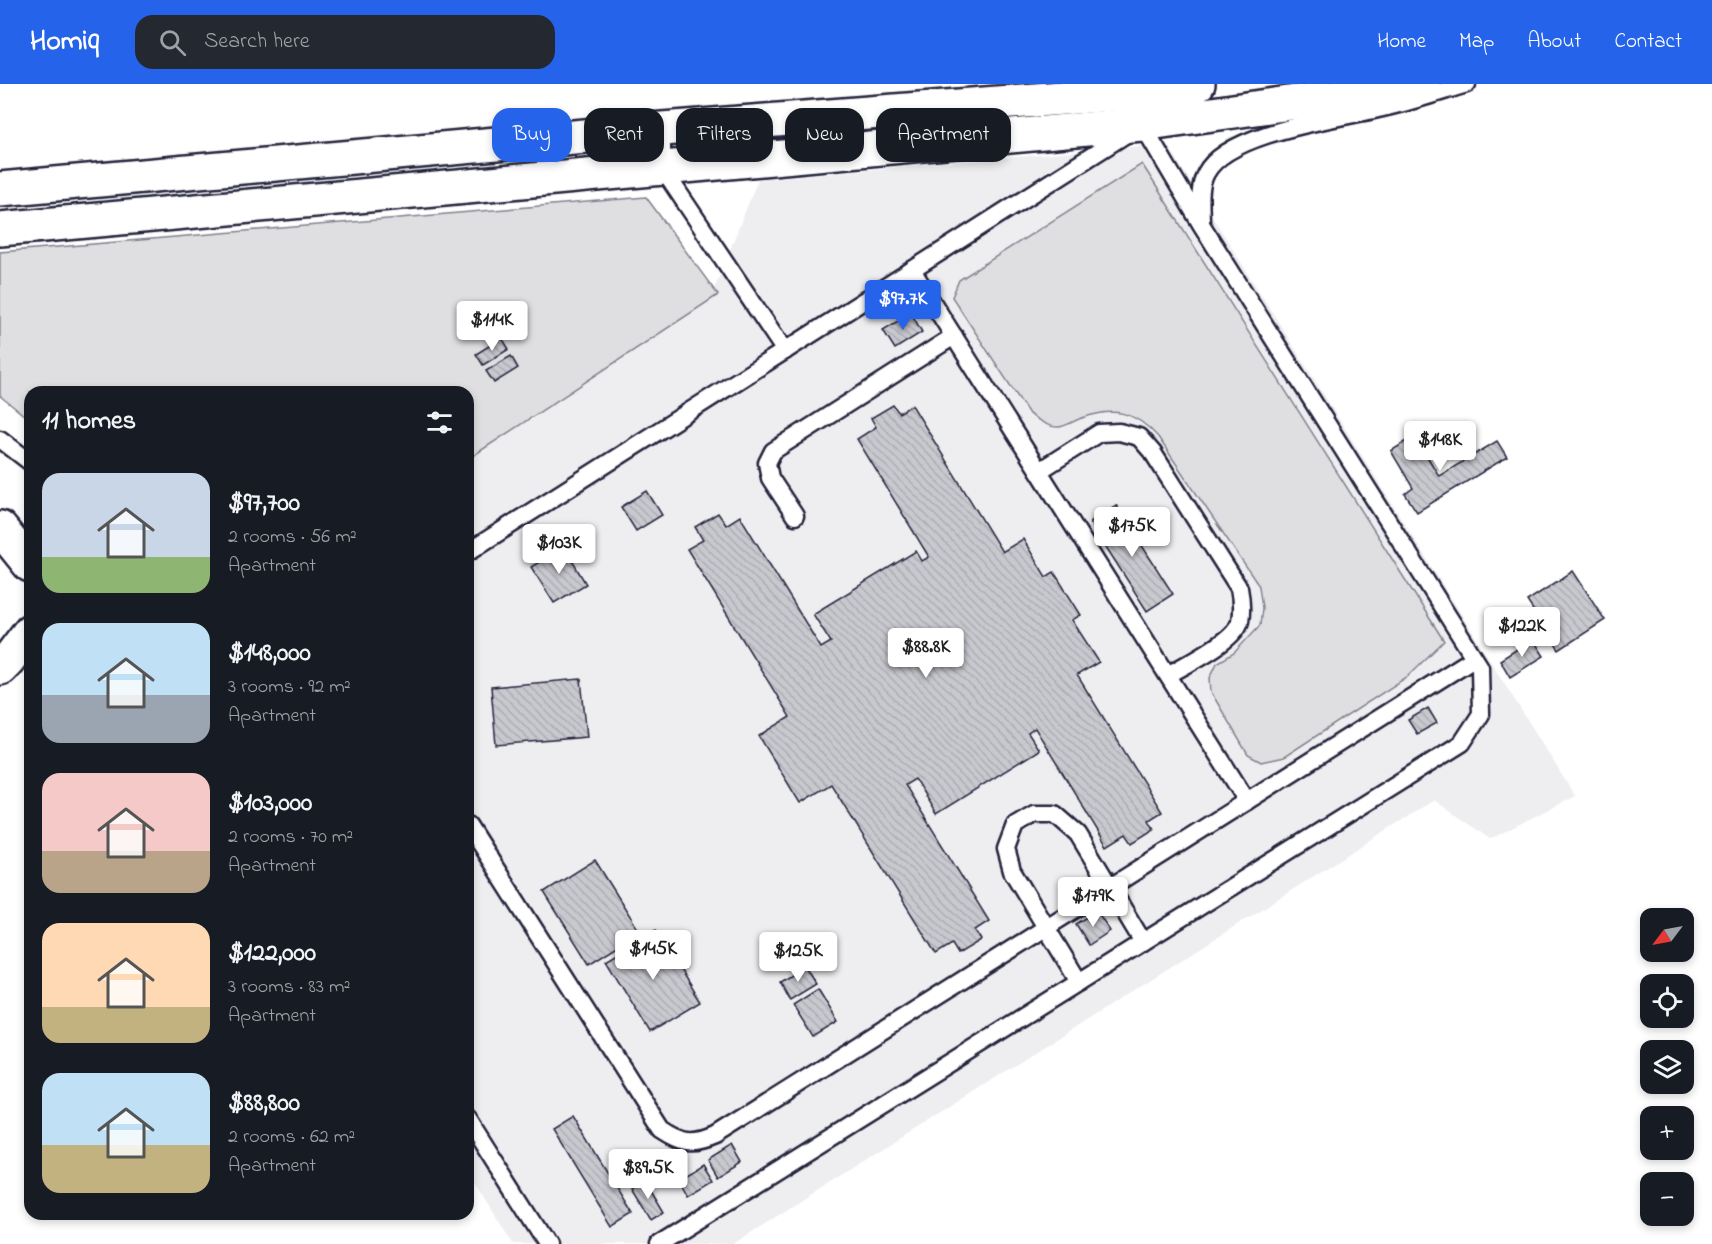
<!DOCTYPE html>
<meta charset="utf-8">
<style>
body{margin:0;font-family:"Indie Flower",sans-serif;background:#242831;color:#f1f3f6;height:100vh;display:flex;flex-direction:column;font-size:22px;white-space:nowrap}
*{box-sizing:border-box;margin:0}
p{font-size:20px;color:#9ea1a6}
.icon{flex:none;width:33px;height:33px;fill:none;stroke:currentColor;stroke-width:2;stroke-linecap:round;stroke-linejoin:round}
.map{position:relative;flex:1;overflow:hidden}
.drawer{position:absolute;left:24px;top:302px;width:450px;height:834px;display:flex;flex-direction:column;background:#171b24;border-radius:18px;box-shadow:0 3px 9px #0003}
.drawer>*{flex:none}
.top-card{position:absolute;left:492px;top:24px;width:570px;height:54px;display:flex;gap:12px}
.needle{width:39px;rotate:238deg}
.buttons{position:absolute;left:1640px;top:824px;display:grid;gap:12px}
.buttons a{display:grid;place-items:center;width:54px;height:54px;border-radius:12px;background:#171b24;box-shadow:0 3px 9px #0003;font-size:30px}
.price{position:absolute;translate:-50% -51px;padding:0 14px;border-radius:6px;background:#fff;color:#222;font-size:20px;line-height:39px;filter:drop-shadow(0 2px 3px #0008)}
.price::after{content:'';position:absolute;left:50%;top:36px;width:18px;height:14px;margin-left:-9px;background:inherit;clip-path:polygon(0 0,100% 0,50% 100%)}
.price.active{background:#2563eb;color:#fff}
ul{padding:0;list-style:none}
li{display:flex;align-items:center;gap:18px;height:150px;padding:0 18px}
li span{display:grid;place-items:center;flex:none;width:168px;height:120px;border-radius:18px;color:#555}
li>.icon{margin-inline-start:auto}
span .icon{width:72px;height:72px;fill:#fffc;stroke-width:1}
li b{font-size:26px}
h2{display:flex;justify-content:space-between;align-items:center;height:72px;padding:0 18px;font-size:26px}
.tag{padding:0 21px;border-radius:18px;background:#171b24;box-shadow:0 3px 9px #0003;font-size:21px;line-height:54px}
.tag.active{background:#2563eb;color:#fff}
header{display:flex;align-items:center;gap:36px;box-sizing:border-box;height:84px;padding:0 30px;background:#2563eb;color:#fff}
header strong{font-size:28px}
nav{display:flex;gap:33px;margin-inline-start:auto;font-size:21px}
.search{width:420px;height:54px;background:#242831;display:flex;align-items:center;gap:15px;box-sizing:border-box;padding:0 21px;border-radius:18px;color:#9ea1a6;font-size:22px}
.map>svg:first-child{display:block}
.built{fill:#eeeef1}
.green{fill:#dfdfe2;stroke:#80808e;stroke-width:1.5}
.building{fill:url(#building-back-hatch);stroke:#22223b;stroke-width:1.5}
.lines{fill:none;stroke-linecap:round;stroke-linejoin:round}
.service-casing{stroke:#22223b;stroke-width:21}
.minor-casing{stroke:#22223b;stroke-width:38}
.secondary-casing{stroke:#22223b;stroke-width:38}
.service{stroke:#fff;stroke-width:16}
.minor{stroke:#fff;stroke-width:33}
.secondary{stroke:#fff;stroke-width:33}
</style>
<header>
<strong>Homiq</strong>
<div class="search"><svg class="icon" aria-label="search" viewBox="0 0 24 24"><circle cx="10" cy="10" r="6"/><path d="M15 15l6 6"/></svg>Search here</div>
<nav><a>Home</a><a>Map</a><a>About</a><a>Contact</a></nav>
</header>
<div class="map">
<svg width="1712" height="1160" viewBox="0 0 1712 1160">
<defs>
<pattern id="building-back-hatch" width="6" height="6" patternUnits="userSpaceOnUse" patternTransform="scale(1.5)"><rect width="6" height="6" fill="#c8c8cf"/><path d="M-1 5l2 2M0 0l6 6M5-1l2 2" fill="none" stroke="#acacb3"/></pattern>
</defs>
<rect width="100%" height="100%" fill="#fff"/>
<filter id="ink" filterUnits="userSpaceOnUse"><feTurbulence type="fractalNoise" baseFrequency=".0167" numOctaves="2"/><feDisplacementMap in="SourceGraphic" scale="12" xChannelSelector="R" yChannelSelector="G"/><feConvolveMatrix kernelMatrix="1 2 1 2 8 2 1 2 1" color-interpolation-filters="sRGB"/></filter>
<g filter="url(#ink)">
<!-- built -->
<path class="built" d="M1167,60l408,652 -85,43 -56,-39 -701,444h-220l-45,-73v-712l241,-157 49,-123z"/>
<!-- green -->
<g class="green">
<path d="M1142,80l302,477 -37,36 -123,80 -23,5 -13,-7 -37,-63 -1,-14 7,-15 17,-10 26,-28 2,-17 -3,-22 -101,-149c-23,-26 -44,-30 -76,-19 -7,2 -15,8 -23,9 -10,1 -22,-8 -30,-13l-77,-117 7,-17z"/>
<path d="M646,113l72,98 -250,164v-67h-438v28l-30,-24v-144z"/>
</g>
<!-- building -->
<g class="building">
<path d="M911,229l11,19 -27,17 -12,-19z"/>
<path d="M502,254l7,11 -26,16 -7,-11z"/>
<path d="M511,272l7,12 -24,15 -8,-12z"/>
<path d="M893,321l6,8 13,-8 90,147 21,-13 23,38 8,-5 27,43 -9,5 27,42 -22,13 85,137 -13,8 5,9 -22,14 -6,-9 -19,12 -72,-118 -7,5 11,17 -103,64 -21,-35 -10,6 84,136 -14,9 6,10 -23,14 -6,-10 -16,10 -105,-170 -31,19 -41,-67 31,-19 -103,-168 16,-9 -8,-13 23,-14 8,12 14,-9 81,132 10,-6 -18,-28 103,-63 6,10 7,-4 -72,-118 19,-12 -5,-9z"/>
<path d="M1415,352l24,40 58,-35 10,16 -90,55 -12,-18 8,-6 -22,-37z"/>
<path d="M647,407l15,24 -26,16 -15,-24z"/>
<path d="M1116,421l57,89 -26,17 -57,-89z"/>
<path d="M564,463l22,37 -32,19 -23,-36z"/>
<path d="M1573,487l32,49 -46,30 -32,-49z"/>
<path d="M1533,555l11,17 -34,21 -10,-17z"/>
<path d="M581,595l6,58 -91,8 -5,-58z"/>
<path d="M1428,624l9,15 -20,11 -9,-14z"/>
<path d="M595,776l45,72 -51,32 -45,-72z"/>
<path d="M1097,827l13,20 -21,14 -13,-21z"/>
<path d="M656,846l44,72 -50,30 -44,-72z"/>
<path d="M805,882l11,18 -26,16 -10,-18z"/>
<path d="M818,905l20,33 -25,15 -20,-32z"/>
<path d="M573,1032l60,98 -21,13 -60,-98z"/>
<path d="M732,1061l10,17 -24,15 -10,-17z"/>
<path d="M703,1080l10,16 -25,15 -9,-16z"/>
<path d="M645,1096l19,32 -13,8 -19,-31z"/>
</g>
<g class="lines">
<defs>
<g id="service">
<path d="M662,45v39l123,183"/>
<path d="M1201,139c0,-15 -3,-36 5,-50 22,-42 137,-55 181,-66 27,-6 53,-15 80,-23"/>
<path d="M912,186l335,531"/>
<path d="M0,355l30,23"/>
<path d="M1039,387l60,-38 20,-1 20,5 14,16 86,135c2,10 3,22 1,33 -5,20 -54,43 -72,54"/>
<path d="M795,432l-25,-38 -3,-15 6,-12 181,-115"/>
<path d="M468,468l663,-421"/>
<path d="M468,741l194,305c21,14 30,16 53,6l759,-478"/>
<path d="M1079,898l-67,-111 -6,-22 9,-24 19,-11h21l23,20 65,108"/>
<path d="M468,1035l79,125"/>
<path d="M659,1160l803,-501 19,-29 -1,-47 -279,-443 -59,-100v-4"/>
</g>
<g id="minor">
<path d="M0,444l30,37"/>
<path d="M0,584l8,-8 22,-29"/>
</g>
<g id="secondary">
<path d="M0,105l662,-60 477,-37 59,-8"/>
<path d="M0,145l1142,-105 281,-40"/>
</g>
</defs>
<!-- service casing -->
<use href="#service" class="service-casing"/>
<!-- minor casing -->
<use href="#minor" class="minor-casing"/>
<!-- secondary casing -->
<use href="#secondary" class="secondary-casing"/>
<!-- service -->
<use href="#service" class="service"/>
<!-- minor -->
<use href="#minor" class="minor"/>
<!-- secondary -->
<use href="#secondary" class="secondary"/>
</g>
</g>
</svg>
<div class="buttons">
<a><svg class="needle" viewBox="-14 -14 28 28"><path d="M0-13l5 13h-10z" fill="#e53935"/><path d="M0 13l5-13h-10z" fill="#9ea1a6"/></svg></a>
<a><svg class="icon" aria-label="locate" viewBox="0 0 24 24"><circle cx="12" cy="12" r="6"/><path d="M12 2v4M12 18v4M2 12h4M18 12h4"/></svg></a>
<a><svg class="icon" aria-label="layers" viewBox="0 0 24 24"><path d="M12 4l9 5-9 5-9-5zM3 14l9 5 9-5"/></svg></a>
<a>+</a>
<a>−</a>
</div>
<b class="price active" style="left:903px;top:247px">$97.7K</b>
<b class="price" style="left:492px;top:268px">$114K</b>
<b class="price" style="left:1440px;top:388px">$148K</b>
<b class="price" style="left:1132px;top:474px">$175K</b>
<b class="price" style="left:559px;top:491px">$103K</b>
<b class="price" style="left:1522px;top:574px">$122K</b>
<b class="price" style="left:926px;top:595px">$88.8K</b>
<b class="price" style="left:1093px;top:844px">$179K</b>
<b class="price" style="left:653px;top:897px">$145K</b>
<b class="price" style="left:798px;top:899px">$125K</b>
<b class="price" style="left:648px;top:1116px">$89.5K</b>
<div class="top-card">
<a class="tag active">Buy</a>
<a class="tag">Rent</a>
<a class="tag">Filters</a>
<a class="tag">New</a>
<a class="tag">Apartment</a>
</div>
<section class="drawer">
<h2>11 homes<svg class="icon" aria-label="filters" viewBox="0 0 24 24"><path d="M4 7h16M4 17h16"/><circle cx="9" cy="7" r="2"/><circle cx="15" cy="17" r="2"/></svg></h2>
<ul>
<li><span style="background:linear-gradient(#c9d6e8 70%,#8fb573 0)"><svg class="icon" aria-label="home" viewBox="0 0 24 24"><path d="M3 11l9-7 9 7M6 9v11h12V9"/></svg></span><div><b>$97,700</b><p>2 rooms · 56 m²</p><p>Apartment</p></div></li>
<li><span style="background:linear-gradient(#bfe0f5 60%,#9aa5b1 0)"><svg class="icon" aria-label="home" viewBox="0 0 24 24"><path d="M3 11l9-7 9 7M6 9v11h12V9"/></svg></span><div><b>$148,000</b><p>3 rooms · 92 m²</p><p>Apartment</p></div></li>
<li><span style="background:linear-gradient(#f6c9c9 65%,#b9a48a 0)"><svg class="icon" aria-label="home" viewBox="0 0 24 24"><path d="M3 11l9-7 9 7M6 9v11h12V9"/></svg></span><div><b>$103,000</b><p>2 rooms · 70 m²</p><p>Apartment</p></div></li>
<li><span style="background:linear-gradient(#ffd9b3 70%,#c2b280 0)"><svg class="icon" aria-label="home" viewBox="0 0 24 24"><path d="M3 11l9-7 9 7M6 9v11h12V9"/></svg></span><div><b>$122,000</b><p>3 rooms · 83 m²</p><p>Apartment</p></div></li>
<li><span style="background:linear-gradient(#bfe0f5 60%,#c2b280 0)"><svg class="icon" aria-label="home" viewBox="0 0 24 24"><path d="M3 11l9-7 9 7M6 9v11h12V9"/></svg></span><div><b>$88,800</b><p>2 rooms · 62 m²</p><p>Apartment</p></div></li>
</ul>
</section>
</div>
